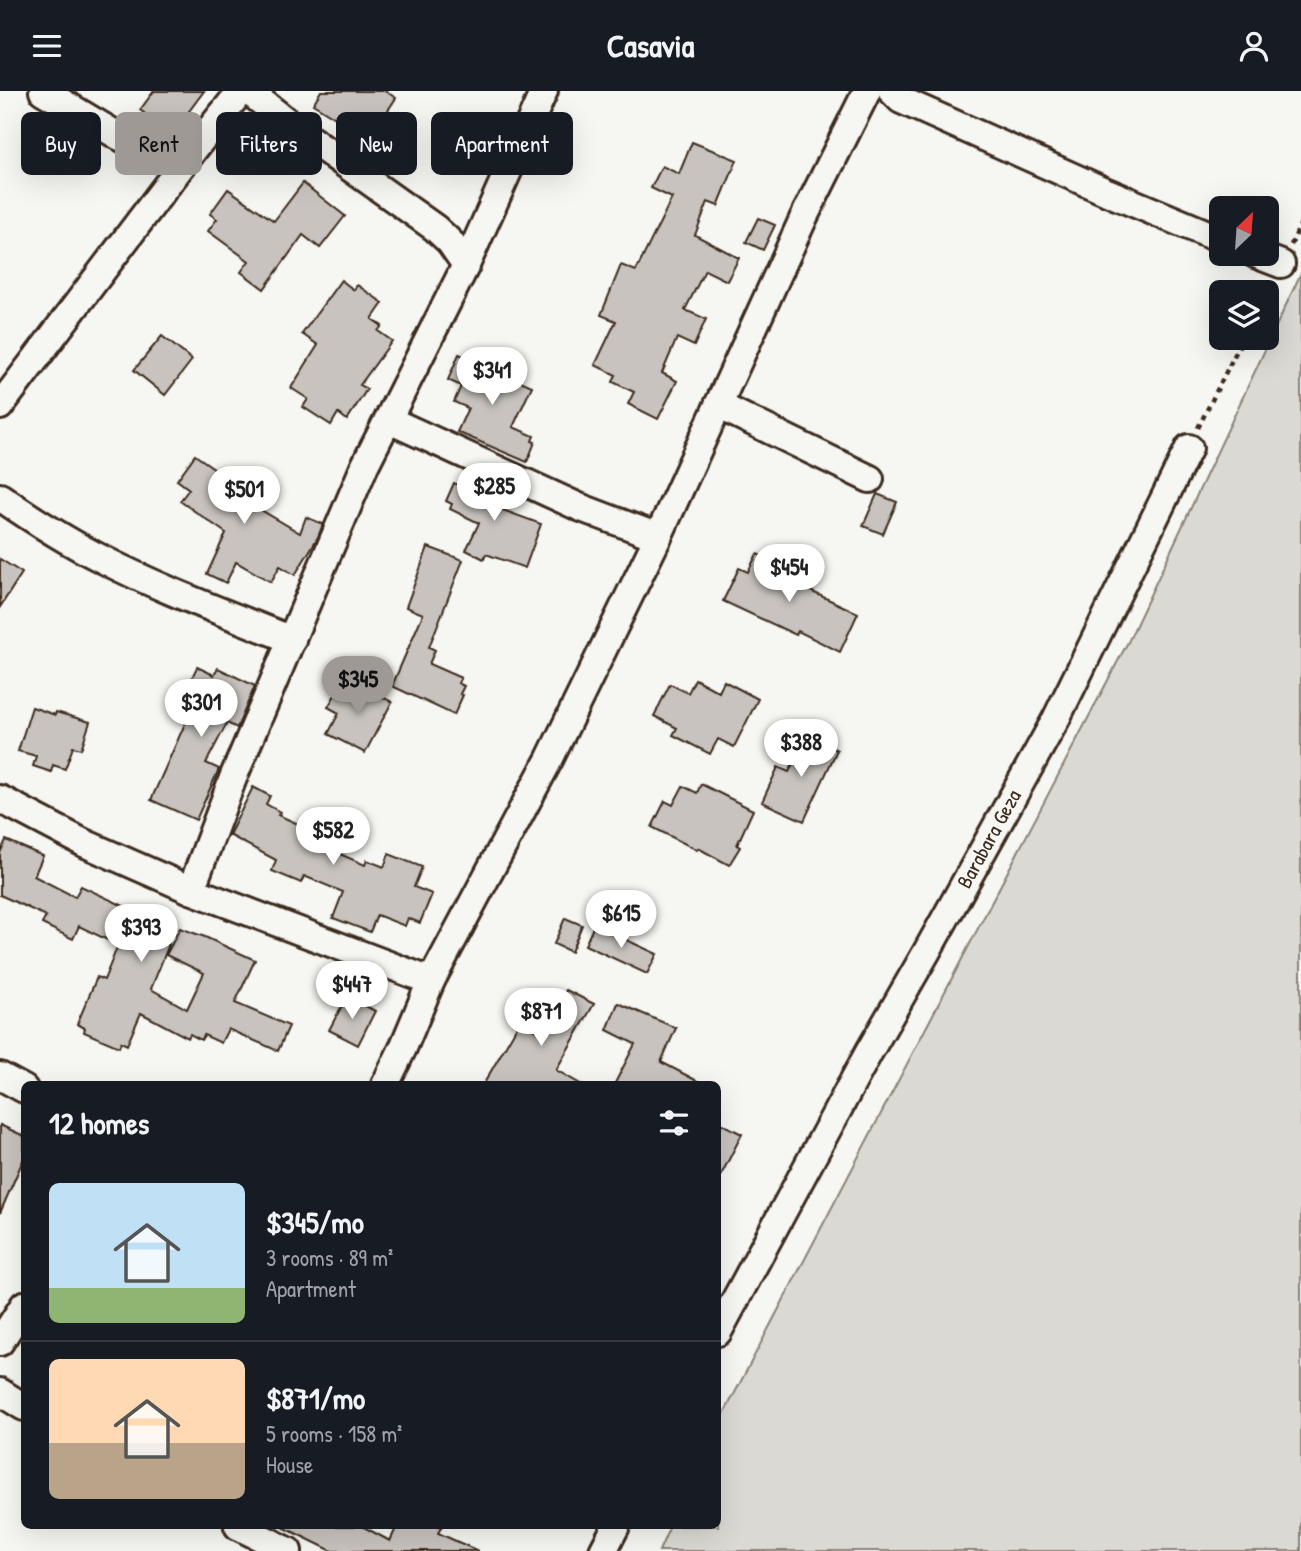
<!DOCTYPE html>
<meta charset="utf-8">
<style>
body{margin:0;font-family:"Patrick Hand",sans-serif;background:#242831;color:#f1f3f6;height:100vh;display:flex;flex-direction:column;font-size:26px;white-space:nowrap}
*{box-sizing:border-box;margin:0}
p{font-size:23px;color:#9ea1a6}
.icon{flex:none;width:38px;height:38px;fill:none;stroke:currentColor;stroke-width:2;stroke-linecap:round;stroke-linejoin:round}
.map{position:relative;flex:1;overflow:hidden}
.drawer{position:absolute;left:21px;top:990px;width:700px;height:448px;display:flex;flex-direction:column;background:#171b24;border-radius:10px;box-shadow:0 7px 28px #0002}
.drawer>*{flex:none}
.guide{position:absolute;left:21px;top:21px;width:700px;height:63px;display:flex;gap:14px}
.needle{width:46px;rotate:25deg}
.tools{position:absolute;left:1209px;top:105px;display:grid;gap:14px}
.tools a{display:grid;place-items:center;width:70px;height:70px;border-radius:10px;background:#171b24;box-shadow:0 7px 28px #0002;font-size:35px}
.price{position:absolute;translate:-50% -60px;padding:0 16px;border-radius:24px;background:#fff;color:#222;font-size:23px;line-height:46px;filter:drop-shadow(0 2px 4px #0008)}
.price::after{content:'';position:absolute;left:50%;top:42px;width:21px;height:16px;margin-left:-10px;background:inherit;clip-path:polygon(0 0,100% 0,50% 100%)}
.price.current{background:#9f9995;color:#111}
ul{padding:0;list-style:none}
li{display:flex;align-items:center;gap:21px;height:175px;padding:0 28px}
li+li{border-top:2px solid #363941}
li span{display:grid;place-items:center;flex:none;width:196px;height:140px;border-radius:10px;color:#555}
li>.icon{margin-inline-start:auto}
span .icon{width:84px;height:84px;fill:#fffc;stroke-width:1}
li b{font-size:30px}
h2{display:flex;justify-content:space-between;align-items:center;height:84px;padding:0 28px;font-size:30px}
.pill{padding:0 24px;border-radius:10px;background:#171b24;box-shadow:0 7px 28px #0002;font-size:24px;line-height:63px}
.pill.current{background:#9f9995;color:#111}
header{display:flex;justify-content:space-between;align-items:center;height:91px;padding:0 28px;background:#171b24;font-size:32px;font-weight:800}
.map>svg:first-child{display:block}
.green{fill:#dad9d3;stroke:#8a8278;stroke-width:2}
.building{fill:#c8c3be;stroke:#3b2a1e;stroke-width:2}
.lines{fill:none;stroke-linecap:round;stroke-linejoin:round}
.minor-casing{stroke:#3b2a1e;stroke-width:32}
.path{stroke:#3b2a1e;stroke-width:4.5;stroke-dasharray:5 5;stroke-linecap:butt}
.minor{stroke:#f6f6f2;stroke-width:26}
.labels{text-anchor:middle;stroke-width:5;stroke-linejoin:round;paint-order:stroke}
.street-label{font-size:21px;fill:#3b2a1e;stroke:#f6f6f2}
</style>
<header><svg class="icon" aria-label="menu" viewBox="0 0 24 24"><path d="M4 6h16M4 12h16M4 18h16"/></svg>Casavia<svg class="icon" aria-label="person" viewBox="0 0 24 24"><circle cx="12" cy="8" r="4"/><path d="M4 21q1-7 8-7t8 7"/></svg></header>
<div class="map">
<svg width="1301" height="1460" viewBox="0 0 1301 1460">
<rect width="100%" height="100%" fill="#f6f6f2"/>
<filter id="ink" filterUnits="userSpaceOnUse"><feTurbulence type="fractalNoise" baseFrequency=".0143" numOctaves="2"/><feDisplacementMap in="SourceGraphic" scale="14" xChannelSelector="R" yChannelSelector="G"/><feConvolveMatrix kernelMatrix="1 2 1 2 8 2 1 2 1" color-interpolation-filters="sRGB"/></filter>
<g filter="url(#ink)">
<!-- green -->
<path class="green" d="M1301,182v1278h-642l11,-25h48v-101l411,-785z"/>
<!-- building -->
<g class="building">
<path d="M154,0h50l-32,43 -32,-24z"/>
<path d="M321,0h64l11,7 -27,41 -56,-35z"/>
<path d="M692,51l45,18 -19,46 -10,-4 -13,33 44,23 -12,23 -22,-11 -20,40 21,9 -12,27 -17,-8 -15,35 15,8 -19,38 -30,-15 6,-12 -21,-10 3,-7 -21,-10 21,-44 -15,-6 20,-50 15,6 36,-73 -21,-10 11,-22 17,8z"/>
<path d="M303,92l42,33 -25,32 -17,-13 -39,54 -23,-17 8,-11 -41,-30 9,-12 -7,-5 18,-25 46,32z"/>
<path d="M758,127l17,7 -12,25 -17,-8z"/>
<path d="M341,189l13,10 3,-5 26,18 -11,16 10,7 -4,5 14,10 -32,44 7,4 -20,31 -9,-7 -7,12 -28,-18 5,-8 -17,-11 27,-43 -16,-11z"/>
<path d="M162,245l30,24 -27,35 -31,-25z"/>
<path d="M459,263l73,32 -19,41 21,9 -2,5 3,1 -8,20 -70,-30 11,-24 -14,-6 7,-16 -13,-6z"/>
<path d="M195,364l49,34 -5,8 61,36 6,-16 17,7 -5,13 -23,38 -15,-9 -9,16 -35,-20 -10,21 -19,-9 19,-41 -46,-32 9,-12 -12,-9z"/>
<path d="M467,384l40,18 -7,16 41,15 -16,44 -39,-14 -2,5 -18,-9 13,-27 -29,-14 2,-5 -6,-3 8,-18 8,4z"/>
<path d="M877,403l20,8 -14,32 -20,-8z"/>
<path d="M428,456l35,13 -34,87 6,3 -6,14 32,14 -3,5 6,3 -4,8 3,1 -9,20 -62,-29 31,-72 -17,-7z"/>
<path d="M757,463l30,13 -5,11 76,35 -18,39 -42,-21 -2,4 -73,-34 16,-33 9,4z"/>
<path d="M0,468l22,14 -22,34z"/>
<path d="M197,576l17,8 4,-7 37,18 -18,42 -10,-5 -21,40 13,6 -23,51 -45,-20 41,-92 -12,-6z"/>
<path d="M695,588l24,13 5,-11 34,18 -24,48 -16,-8 -8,15 -37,-19 4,-7 -23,-12 16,-32 18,9z"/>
<path d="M354,591l38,20 -27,51 -37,-19 11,-21 -11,-6 11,-19 9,5z"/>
<path d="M32,616l23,8 1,-3 34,10 -9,27 -8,-2 -8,22 -12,-4 -2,7 -18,-6 3,-10 -18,-5z"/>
<path d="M806,644l31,15 -33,71 -42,-19 16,-35 11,5z"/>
<path d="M701,693l52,26 -16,35 3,2 -11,18 -31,-17 -1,2 -45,-23 13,-26 8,4 10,-19 14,7z"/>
<path d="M253,696l17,9 -4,8 14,8 -2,3 52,23 -4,10 39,17 2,-5 17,7 5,-13 33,13 -8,20 18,7 -12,29 -12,-5 -3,8 -28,-11 -7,17 -37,-14 10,-26 -39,-16 -3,7 -29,-12 4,-11 -47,-25z"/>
<path d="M6,749l37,16 -9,20 41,21 6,-11 51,24 1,-2 20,8 -7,16 23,12 -18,45 36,20 17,-36 -38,-18 14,-27 25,9 50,23 -20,43 54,23 -11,25 -50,-22 -7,14 -17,-8 -3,5 -11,-6 -2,4 -47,-25 -14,32 -6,-3 -2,5 -35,-15 1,-4 -8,-4 20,-47 7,3 14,-35 -39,-19 -6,13 -31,-15 4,-8 -46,-21v-42z"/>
<path d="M565,827l17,7 -11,27 -17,-8z"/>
<path d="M594,834l63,29 -10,20 -62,-29z"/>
<path d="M566,899l28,14 -38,66 26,15h-99l37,-64 24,14z"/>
<path d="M347,905l28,15 -17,34 -29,-15z"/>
<path d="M618,912l58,25 -15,34 44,23h-91l21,-41 -28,-14z"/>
<path d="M718,1031l24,12 -24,47z"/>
<path d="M0,1034l24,11v22l-24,55z"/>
<path d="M281,1435h81l28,15 7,-15h45l-4,7 40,18h-146z"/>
</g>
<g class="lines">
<defs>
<g id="minor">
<path d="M43,0l77,46 31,14 11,1 13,-2 23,-6"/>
<path d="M248,0l52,41 135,96 15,14 16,23"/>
<path d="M892,0l9,9 206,92 115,48"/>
<path d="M1255,163l26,10"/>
<path d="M718,314l152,74"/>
<path d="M0,315l198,-262 43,-53"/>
<path d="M389,329l190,87 79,30"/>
<path d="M0,406c32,22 66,44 100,61 62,32 128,56 192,82"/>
<path d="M0,708l84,44 107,47 240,91"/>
<path d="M191,799l42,-112 132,-313 101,-200 78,-174"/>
<path d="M0,985l24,13"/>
<path d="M385,994l18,-37 28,-67 119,-223 108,-221 146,-320 63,-126"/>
<path d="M718,1241l151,-280 57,-99 130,-234 133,-271"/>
<path d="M0,1251l24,-37"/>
<path d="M0,1301l24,15"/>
<path d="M238,1435l50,25"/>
<path d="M603,1460l13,-25"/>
</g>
</defs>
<!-- minor casing -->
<use href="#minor" class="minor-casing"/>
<!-- path -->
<g class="path">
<path d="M1291,154l10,-22"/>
<path d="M1198,337l45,-90"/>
</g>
<!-- minor -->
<use href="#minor" class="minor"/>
</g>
</g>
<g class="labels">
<!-- street labels -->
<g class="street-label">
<text transform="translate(989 748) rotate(-61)" y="7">Barabara Geza</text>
</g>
</g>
</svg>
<div class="tools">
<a><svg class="needle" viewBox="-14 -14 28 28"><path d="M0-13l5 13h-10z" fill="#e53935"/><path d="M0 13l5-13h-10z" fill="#9ea1a6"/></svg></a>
<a><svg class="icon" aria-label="layers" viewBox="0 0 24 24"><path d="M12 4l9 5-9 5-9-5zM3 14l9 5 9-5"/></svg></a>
</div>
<b class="price" style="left:492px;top:316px">$341</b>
<b class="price" style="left:494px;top:432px">$285</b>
<b class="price" style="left:244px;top:435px">$501</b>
<b class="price" style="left:789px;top:513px">$454</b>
<b class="price current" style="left:358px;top:625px">$345</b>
<b class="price" style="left:201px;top:648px">$301</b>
<b class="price" style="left:801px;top:688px">$388</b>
<b class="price" style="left:333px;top:776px">$582</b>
<b class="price" style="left:621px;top:859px">$615</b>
<b class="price" style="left:141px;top:873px">$393</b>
<b class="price" style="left:352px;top:930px">$447</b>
<b class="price" style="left:541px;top:957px">$871</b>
<div class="guide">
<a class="pill">Buy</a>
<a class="pill current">Rent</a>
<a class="pill">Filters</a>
<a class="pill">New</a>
<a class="pill">Apartment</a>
</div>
<section class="drawer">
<h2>12 homes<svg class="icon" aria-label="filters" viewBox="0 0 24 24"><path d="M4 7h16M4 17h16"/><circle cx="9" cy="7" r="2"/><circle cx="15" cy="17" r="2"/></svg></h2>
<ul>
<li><span style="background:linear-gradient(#bfe0f5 75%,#8fb573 0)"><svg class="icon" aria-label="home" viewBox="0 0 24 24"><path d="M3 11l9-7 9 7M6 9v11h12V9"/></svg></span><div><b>$345/mo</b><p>3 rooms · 89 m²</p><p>Apartment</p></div></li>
<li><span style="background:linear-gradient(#ffd9b3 60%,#b9a48a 0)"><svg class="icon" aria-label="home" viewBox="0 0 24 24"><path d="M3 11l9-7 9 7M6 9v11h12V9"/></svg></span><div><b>$871/mo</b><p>5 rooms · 158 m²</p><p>House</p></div></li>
</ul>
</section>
</div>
